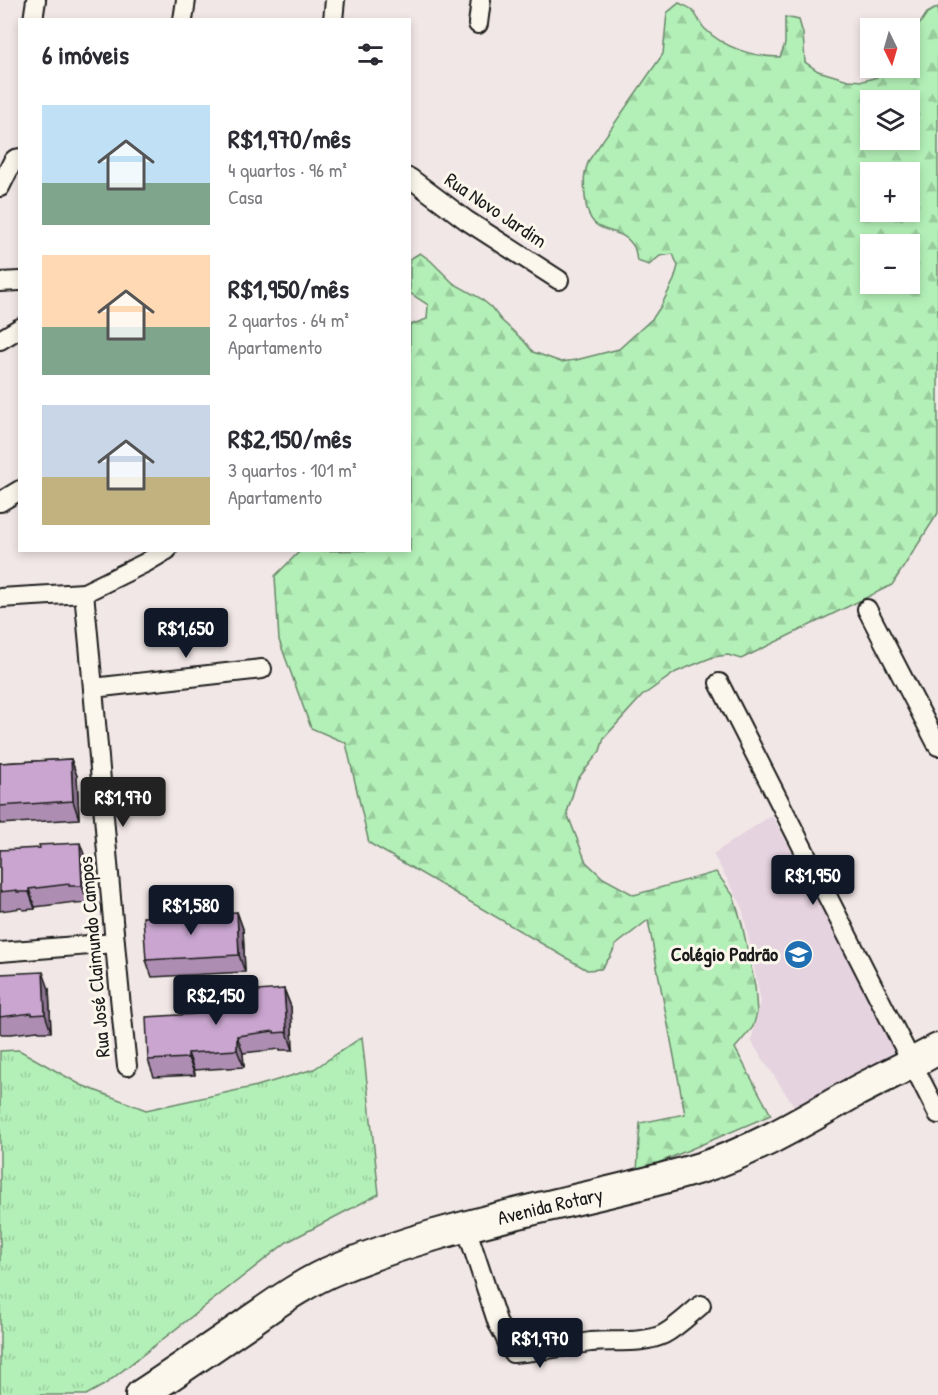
<!DOCTYPE html>
<html lang="pt">
<meta charset="utf-8">
<style>
body{margin:0;font-family:"Patrick Hand",sans-serif;background:#f7f7f7;color:#2b2b33;height:100vh;display:flex;flex-direction:column;font-size:22px;white-space:nowrap}
*{box-sizing:border-box;margin:0}
p{font-size:20px;color:#7c7c81}
.icon{flex:none;width:33px;height:33px;fill:none;stroke:currentColor;stroke-width:2;stroke-linecap:round;stroke-linejoin:round}
.map{position:relative;flex:1;overflow:hidden}
.panel{position:absolute;left:18px;top:18px;width:393px;height:534px;display:flex;flex-direction:column;background:#fff;border-radius:0px;box-shadow:0 3px 9px #0003}
.panel>*{flex:none}
.needle{width:39px;rotate:175deg}
.controls{position:absolute;left:860px;top:18px;display:grid;gap:12px}
.controls a{display:grid;place-items:center;width:60px;height:60px;border-radius:0px;background:#fff;box-shadow:0 3px 9px #0003;font-size:30px}
.price{position:absolute;translate:-50% -51px;padding:0 14px;border-radius:6px;background:#111827;color:#fff;font-size:20px;line-height:39px;filter:drop-shadow(0 2px 3px #0008)}
.price::after{content:'';position:absolute;left:50%;top:36px;width:18px;height:14px;margin-left:-9px;background:inherit;clip-path:polygon(0 0,100% 0,50% 100%)}
.price.on{background:#222;color:#fff}
ul{padding:0;list-style:none}
li{display:flex;align-items:center;gap:18px;height:150px;padding:0 24px}
li span{display:grid;place-items:center;flex:none;width:168px;height:120px;border-radius:0px;color:#555}
li>.icon{margin-inline-start:auto}
span .icon{width:72px;height:72px;fill:#fffc;stroke-width:1}
li b{font-size:26px}
h2{display:flex;justify-content:space-between;align-items:center;height:72px;padding:0 24px;font-size:26px}
.map>svg:first-child{display:block}
.built{fill:#e5d3df}
.grass{fill:url(#grass-tufts);stroke:#68866a;stroke-width:1.5}
.forest{fill:url(#forest-firs);stroke:#68866a;stroke-width:1.5;fill-rule:evenodd}
.lines{fill:none;stroke-linecap:round;stroke-linejoin:round}
.minor-casing{stroke:#1c1c1c;stroke-width:22}
.primary-casing{stroke:#1c1c1c;stroke-width:34}
.minor{stroke:#fbf7ec;stroke-width:18}
.primary{stroke:#fbf7ec;stroke-width:30}
.wall{fill:#ad8eb2;stroke:#1c1c1c;stroke-width:1.5}
.shaded-wall{fill:#8d7491;stroke:#1c1c1c;stroke-width:1.5}
.building{fill:#c9a5cf;stroke:#1c1c1c;stroke-width:1.5}
.labels{text-anchor:middle;stroke-width:6;stroke-linejoin:round;paint-order:stroke}
.street-label{font-size:20px;fill:#1c1c1c;stroke:#fbf7ec}
.poi-label{font-size:20px;font-weight:bold;fill:#1c1c1c;stroke:#fbf7ec;text-anchor:end}
</style>
<div class="map">
<svg width="938" height="1395" viewBox="0 0 938 1395">
<defs>
<pattern id="grass-tufts" width="24" height="20" patternUnits="userSpaceOnUse" patternTransform="scale(1.5)"><rect width="24" height="20" fill="#b3f0b7"/><path d="M3 7l-1-3M5 7V3M7 7l1-3M15 17l-1-3M17 17v-4M19 17l1-3" fill="none" stroke="#99cd9d"/></pattern>
<pattern id="forest-firs" width="22" height="20" patternUnits="userSpaceOnUse" patternTransform="scale(1.5)"><rect width="22" height="20" fill="#b3f0b7"/><path d="M5 1l3.5 6h-7zM16 11l3.5 6h-7z" fill="#99cd9d"/></pattern>
</defs>
<rect width="100%" height="100%" fill="#f1e7e6"/>
<filter id="ink" filterUnits="userSpaceOnUse"><feTurbulence type="fractalNoise" baseFrequency=".0167" numOctaves="2"/><feDisplacementMap in="SourceGraphic" scale="12" xChannelSelector="R" yChannelSelector="G"/><feConvolveMatrix kernelMatrix="1 2 1 2 8 2 1 2 1" color-interpolation-filters="sRGB"/></filter>
<g filter="url(#ink)">
<!-- built -->
<path class="built" d="M772,815l126,236 -102,58 -45,-68 10,-39 -19,-96 -29,-52z"/>
<!-- grass -->
<path class="grass" d="M362,1037l17,157 -92,48 -183,143 -18,10h-86v-344l19,-1 62,35 65,25 111,-24 57,-17z"/>
<!-- forest -->
<path class="forest" d="M679,3c4,2 10,4 13,7 5,5 8,14 13,19 19,19 49,28 75,28l5,-13v-27l14,3 4,14 2,28 13,9 30,9 15,1 14,-4 8,-9h24v-28l18,-27 11,-6v506l-46,72 -151,74 -13,-4 -15,2 -37,15 -34,24 -38,42 -4,13 -23,29 -10,33 19,49 17,16 31,17 82,-23 17,23 9,29 13,62 2,27 -4,14 -18,21 36,67 -134,57 3,-49 45,-9 -37,-194 -32,25 -6,12 -9,12 -14,1 -218,-127 -23,-100 -35,-15 -32,-88 -4,-64 25,-25 110,-1v-225l17,-6 1,-14 -18,-12v-34l10,-6 11,8 22,22 27,15 11,9 10,13 23,21 9,11 28,10 15,-2 43,-11 34,-31 8,-12 13,-26 4,-14 -5,-12 -13,2 -11,9 -12,-4c-1,-4 -1,-10 -3,-14 -15,-26 -45,-4 -49,-50 -1,-17 -2,-21 4,-37l74,-106 4,-41zM870,100h39v40h-39zM870,172h39v40h-39zM870,244h39v40h-39z"/>
<g class="lines">
<defs>
<g id="minor">
<path d="M33,20l3,-20"/>
<path d="M183,20l3,-20"/>
<path d="M333,20l2,-20"/>
<path d="M478,24l3,-24"/>
<path d="M410,178l56,42 93,60"/>
<path d="M0,187l13,-26 2,-2 5,-1"/>
<path d="M0,282l20,-1"/>
<path d="M0,340l20,-12"/>
<path d="M0,502l20,-12"/>
<path d="M84,593c16,158 26,316 43,473"/>
<path d="M0,598l84,-5 61,-30 22,-13"/>
<path d="M867,609l71,137"/>
<path d="M719,683l219,431"/>
<path d="M93,688l169,-19"/>
<path d="M0,952l115,-9"/>
<path d="M466,1227l32,97c6,9 9,19 15,29 26,-2 52,-7 78,-11 22,-2 54,2 73,-8 13,-7 25,-19 37,-29"/>
</g>
<g id="primary">
<path id="s1" d="M141,1395c35,-23 70,-47 105,-71 30,-21 60,-43 93,-56 63,-26 130,-43 196,-59 56,-13 113,-25 168,-42 53,-17 102,-47 150,-74 28,-15 57,-28 85,-44"/>
</g>
</defs>
<!-- minor casing -->
<use href="#minor" class="minor-casing"/>
<!-- primary casing -->
<use href="#primary" class="primary-casing"/>
<!-- minor -->
<use href="#minor" class="minor"/>
<!-- primary -->
<use href="#primary" class="primary"/>
</g>
<!-- wall -->
<g class="wall">
<path d="M71,759l6,17 2,43 -79,5v-61z"/>
<path d="M0,850l86,10 2,43 -13,1v-2l-40,5v2l-12,1 -1,-2 -22,3z"/>
<path d="M237,912l6,17 2,43 -93,5 -6,-17z"/>
<path d="M0,974l49,15 2,43h-12l-1,-1 -27,3h-11z"/>
<path d="M284,989l7,18 2,43h-13v-1l-37,4 1,14 -50,3 1,5 -41,2 -6,-17 47,-46 50,-8z"/>
</g>
<!-- shaded-wall -->
<g class="shaded-wall">
<path d="M71,759l6,17 2,43 -6,-18z"/>
<path d="M80,843l6,17 2,43 -6,-17z"/>
<path d="M29,889l6,18v2l-6,-17z"/>
<path d="M237,912l6,17 2,43 -6,-17z"/>
<path d="M43,972l6,17 2,43 -6,-18z"/>
<path d="M284,989l7,18 2,43 -6,-18z"/>
<path d="M237,1036l6,17 1,14 -7,-17z"/>
<path d="M188,1053l6,17 1,5 -7,-17z"/>
</g>
<!-- building -->
<g class="building">
<path d="M71,759l2,42 -73,5v-43z"/>
<path d="M80,843l2,43h-13v-2l-40,5v3h-12v-2l-17,2v-42l40,-2 -1,-3z"/>
<path d="M237,912l2,43 -93,5 -3,-43z"/>
<path d="M43,972l2,42 -13,1v-2l-32,4v-43z"/>
<path d="M284,989l3,43 -13,1v-2l-37,5v14l-49,3v5l-40,2 -2,-43 49,-3v-5l50,-3 -1,-14z"/>
</g>
</g>
<!-- icons -->
<defs>
<symbol id="school-disc" viewBox="-11 -11 22 22"><circle r="9.5" fill="#1f6fb2" stroke="#fbf7ec"/><path d="M0-5L7-2L0 1L-7-2ZM-4 1L0 2.5L4 1V4Q0 6-4 4Z" fill="#fff"/></symbol>
</defs>
<g fill-rule="evenodd">
<use href="#school-disc" x="782" y="938" width="33" height="33"/>
</g>
<g class="labels">
<!-- street labels -->
<g class="street-label">
<text transform="translate(496 210) rotate(34)" y="7">Rua Novo Jardim</text>
<text transform="translate(94 957) rotate(-95)" y="7">Rua José Claimundo Campos</text>
<text dy="7" stroke="none"><textPath href="#s1" startOffset="456">Avenida Rotary</textPath></text>
</g>
<!-- poi labels -->
<g class="poi-label">
<text x="778" y="961">Colégio Padrão</text>
</g>
</g>
</svg>
<div class="controls">
<a><svg class="needle" viewBox="-14 -14 28 28"><path d="M0-13l5 13h-10z" fill="#e53935"/><path d="M0 13l5-13h-10z" fill="#7c7c81"/></svg></a>
<a><svg class="icon" aria-label="layers" viewBox="0 0 24 24"><path d="M12 4l9 5-9 5-9-5zM3 14l9 5 9-5"/></svg></a>
<a>+</a>
<a>−</a>
</div>
<b class="price" style="left:186px;top:659px">R$1,650</b>
<b class="price on" style="left:123px;top:828px">R$1,970</b>
<b class="price" style="left:813px;top:906px">R$1,950</b>
<b class="price" style="left:191px;top:936px">R$1,580</b>
<b class="price" style="left:216px;top:1026px">R$2,150</b>
<b class="price" style="left:540px;top:1369px">R$1,970</b>
<section class="panel">
<h2>6 imóveis<svg class="icon" aria-label="filters" viewBox="0 0 24 24"><path d="M4 7h16M4 17h16"/><circle cx="9" cy="7" r="2"/><circle cx="15" cy="17" r="2"/></svg></h2>
<ul>
<li><span style="background:linear-gradient(#bfe0f5 65%,#7fa58c 0)"><svg class="icon" aria-label="home" viewBox="0 0 24 24"><path d="M3 11l9-7 9 7M6 9v11h12V9"/></svg></span><div><b>R$1,970/mês</b><p>4 quartos · 96 m²</p><p>Casa</p></div></li>
<li><span style="background:linear-gradient(#ffd9b3 60%,#7fa58c 0)"><svg class="icon" aria-label="home" viewBox="0 0 24 24"><path d="M3 11l9-7 9 7M6 9v11h12V9"/></svg></span><div><b>R$1,950/mês</b><p>2 quartos · 64 m²</p><p>Apartamento</p></div></li>
<li><span style="background:linear-gradient(#c9d6e8 60%,#c2b280 0)"><svg class="icon" aria-label="home" viewBox="0 0 24 24"><path d="M3 11l9-7 9 7M6 9v11h12V9"/></svg></span><div><b>R$2,150/mês</b><p>3 quartos · 101 m²</p><p>Apartamento</p></div></li>
</ul>
</section>
</div>
